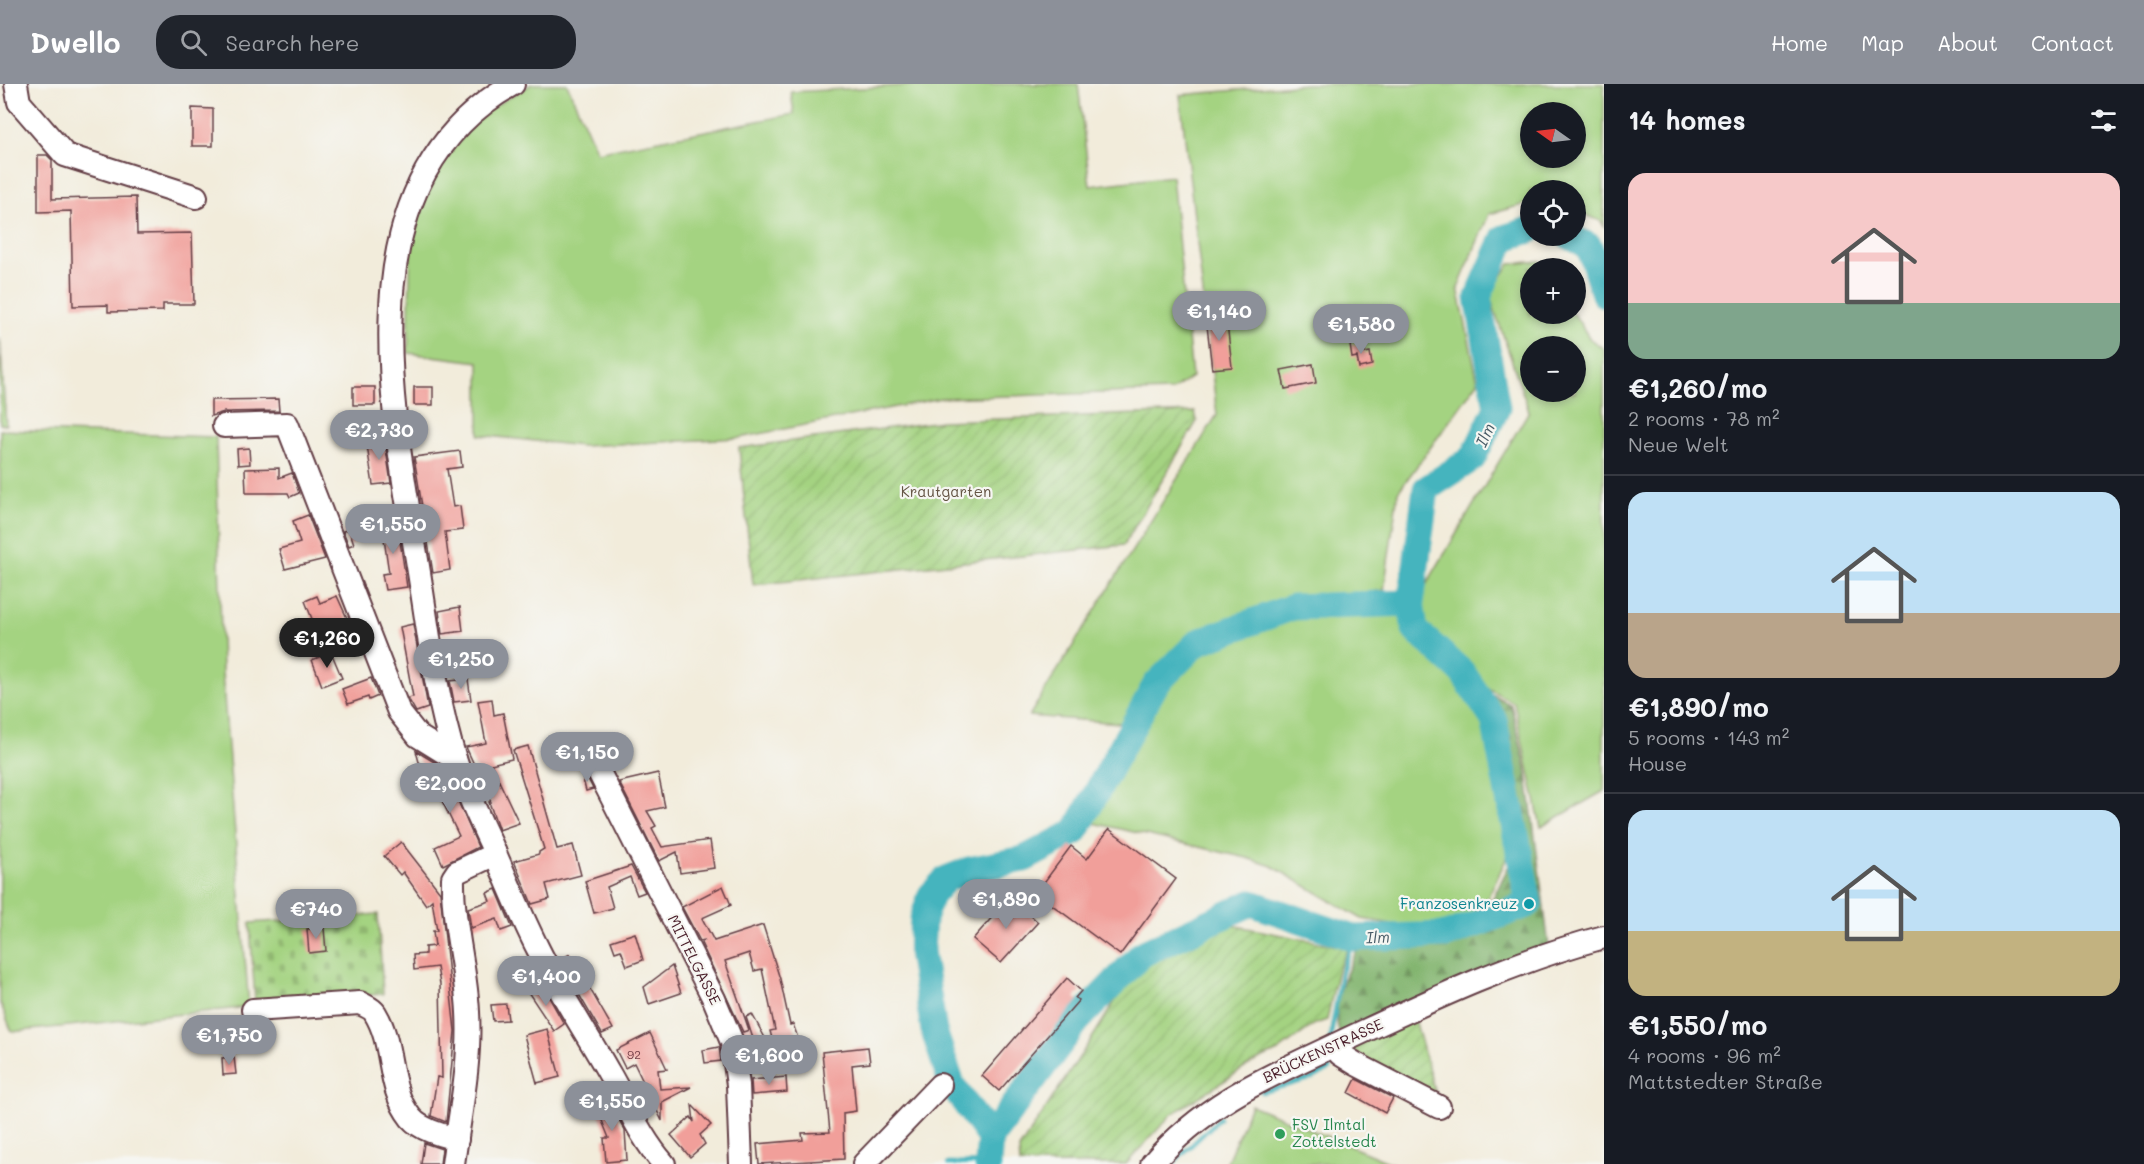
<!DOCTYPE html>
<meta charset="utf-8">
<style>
body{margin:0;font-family:Mali,sans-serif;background:#20242c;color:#f1f3f6;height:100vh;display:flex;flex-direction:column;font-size:22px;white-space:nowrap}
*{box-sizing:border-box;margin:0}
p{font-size:20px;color:#9ea1a6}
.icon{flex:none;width:33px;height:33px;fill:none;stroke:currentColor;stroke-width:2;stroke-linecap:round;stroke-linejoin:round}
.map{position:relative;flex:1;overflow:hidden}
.drawer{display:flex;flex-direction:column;background:#171b24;width:540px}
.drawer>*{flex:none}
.needle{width:39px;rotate:284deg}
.controls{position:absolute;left:1520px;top:18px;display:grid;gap:12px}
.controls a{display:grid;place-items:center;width:66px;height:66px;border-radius:50%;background:#171b24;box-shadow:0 3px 9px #0003;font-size:30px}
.price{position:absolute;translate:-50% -51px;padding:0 14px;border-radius:21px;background:#8c9099;color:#fff;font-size:20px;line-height:39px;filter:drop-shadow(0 2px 3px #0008)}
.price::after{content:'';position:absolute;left:50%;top:36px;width:18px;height:14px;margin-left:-9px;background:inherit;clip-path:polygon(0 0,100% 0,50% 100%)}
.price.on{background:#222;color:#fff}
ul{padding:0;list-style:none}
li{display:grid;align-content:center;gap:12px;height:318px;padding:0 24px}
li+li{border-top:2px solid #363941}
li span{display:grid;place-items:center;height:186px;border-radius:18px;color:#555}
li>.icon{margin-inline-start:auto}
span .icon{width:108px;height:108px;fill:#fffc;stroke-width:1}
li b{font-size:26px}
h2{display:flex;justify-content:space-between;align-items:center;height:72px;padding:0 24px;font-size:26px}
header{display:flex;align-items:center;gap:36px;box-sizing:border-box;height:84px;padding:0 30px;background:#8c9099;color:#fff}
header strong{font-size:28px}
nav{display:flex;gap:33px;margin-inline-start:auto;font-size:21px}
.search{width:420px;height:54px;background:#20242c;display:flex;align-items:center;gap:15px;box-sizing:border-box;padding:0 21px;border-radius:24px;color:#9ea1a6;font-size:22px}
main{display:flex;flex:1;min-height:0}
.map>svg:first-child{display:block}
.green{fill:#a4d381;stroke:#777956;stroke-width:1.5;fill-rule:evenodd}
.forest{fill:url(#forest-firs);stroke:#666a4d;stroke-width:1.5}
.cemetery{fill:url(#cemetery-stones);stroke:#777956;stroke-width:1.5}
.garden{fill:url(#garden-furrows);stroke:#777956;stroke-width:1.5}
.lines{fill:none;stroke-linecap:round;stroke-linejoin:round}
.stream{stroke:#45b4be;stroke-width:4.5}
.river{stroke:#45b4be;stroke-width:27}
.building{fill:#f19f9a}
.minor-casing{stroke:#633e45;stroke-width:26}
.minor{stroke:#fff;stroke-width:22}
.culture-dot{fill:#0f9aa8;stroke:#f6f6f2;stroke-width:2}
.leisure-dot{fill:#2e9e5b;stroke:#f6f6f2;stroke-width:2}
.labels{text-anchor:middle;stroke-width:4.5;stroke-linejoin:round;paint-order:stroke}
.number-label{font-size:12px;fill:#743f47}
.park-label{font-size:15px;fill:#655545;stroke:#f6f6f2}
.culture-label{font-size:15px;fill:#0d838f;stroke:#f6f6f2;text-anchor:end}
.street-label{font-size:15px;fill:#4a1f2b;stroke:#f6f6f2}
.leisure-label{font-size:15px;fill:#27864d;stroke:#f6f6f2;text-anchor:start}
.water-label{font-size:16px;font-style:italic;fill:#485b66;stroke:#f6f6f2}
</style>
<header>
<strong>Dwello</strong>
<div class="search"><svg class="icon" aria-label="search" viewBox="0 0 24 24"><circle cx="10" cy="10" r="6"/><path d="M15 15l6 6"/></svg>Search here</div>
<nav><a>Home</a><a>Map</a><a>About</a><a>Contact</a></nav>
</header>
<main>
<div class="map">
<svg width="1604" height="1080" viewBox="0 0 1604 1080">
<defs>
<pattern id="forest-firs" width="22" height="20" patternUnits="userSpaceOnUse" patternTransform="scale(1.5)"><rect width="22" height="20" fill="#83b56f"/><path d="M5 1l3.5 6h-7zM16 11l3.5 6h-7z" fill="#6d935b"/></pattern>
<pattern id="cemetery-stones" width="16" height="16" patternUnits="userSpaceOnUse" patternTransform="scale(1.5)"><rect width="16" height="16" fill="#a4d381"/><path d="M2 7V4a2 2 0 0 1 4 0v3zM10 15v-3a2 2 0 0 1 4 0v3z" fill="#8fb570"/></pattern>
<pattern id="garden-furrows" width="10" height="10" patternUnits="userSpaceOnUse" patternTransform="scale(1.5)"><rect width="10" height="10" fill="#a4d381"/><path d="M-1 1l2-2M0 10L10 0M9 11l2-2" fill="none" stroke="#8fb570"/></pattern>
</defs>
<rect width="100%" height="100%" fill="#f6f6f2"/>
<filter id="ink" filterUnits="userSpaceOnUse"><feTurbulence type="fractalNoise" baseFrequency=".0167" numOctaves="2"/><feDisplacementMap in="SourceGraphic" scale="12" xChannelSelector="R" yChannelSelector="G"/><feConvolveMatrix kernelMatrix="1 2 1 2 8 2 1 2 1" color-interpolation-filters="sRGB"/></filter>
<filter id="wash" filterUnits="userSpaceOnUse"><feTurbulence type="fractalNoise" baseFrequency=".008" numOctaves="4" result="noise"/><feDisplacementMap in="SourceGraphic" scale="24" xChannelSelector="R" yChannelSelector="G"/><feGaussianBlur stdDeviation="1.35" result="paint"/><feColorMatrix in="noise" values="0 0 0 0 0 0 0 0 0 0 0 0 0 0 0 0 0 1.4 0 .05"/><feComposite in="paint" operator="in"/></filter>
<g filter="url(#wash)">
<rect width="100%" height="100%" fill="#f2ecdb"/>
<!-- green -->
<g class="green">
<path d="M532,0h35l30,68 197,-38 -3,-22 143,-8h144l12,102 82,-10 20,201 -21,14 -230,7 -202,40 -157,8 -103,-11v-73l-71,-9 3,-117 23,-62 45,-59z"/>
<path d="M1307,0h297v143l-3,-6 -26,-10v-21h-45v13l-41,11 -31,74 20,94 -80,110 -14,98 -92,14 -96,37 -43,42 -22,37 -11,3 -91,-7 188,-301 -37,-320zM1530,28h45v46h-45z"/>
<path d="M1540,177l5,7h-15v46h44l16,25 14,10v442l-63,36 -27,-124 -39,-22 -54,-53 -5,-26 113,-191 -40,-117 21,-30zM1575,262v46h-45v-46z"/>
<path d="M0,253l6,88 -6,-1z"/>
<path d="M0,346l216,7 6,235 27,335 -237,25 -12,-30z"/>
<path d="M1408,524l3,24 49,43 31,47 23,121 -28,58 -39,32 -85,-14 -90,-53 -25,-8 -162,-37 74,-136 41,-40 93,-34z"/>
<path d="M1251,1021l142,59h-167z"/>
</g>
<!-- forest -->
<path class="forest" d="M1471,598l40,23 15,62 23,180 -209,88c-10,-29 5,-61 18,-87l90,-10 42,-34 30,-61 -24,-123z"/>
<!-- cemetery -->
<path class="cemetery" d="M378,830l5,80 -128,9 -5,-80z"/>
<!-- garden -->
<g class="garden">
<path d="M1195,328l2,9 -73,124 -371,40 -14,-137 203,-27z"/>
<path d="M1212,837l136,27 -11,25 -10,47 -12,4 -37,27 -24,11 -82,52 -46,50h-106l-1,-15 77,-117 47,-77z"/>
<path d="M1415,935l20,74 -78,-39 -10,-10z"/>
</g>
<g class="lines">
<!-- stream -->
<g class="stream">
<path d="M1330,957l11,-67 13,-36"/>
<path d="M1262,1008l51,-14 16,-9v-14"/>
<path d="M948,1080l40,-1"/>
<path d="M1172,1080l48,-46"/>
</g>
<!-- river -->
<g class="river">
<path d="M1569,152l20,10 15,48"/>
<path d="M990,1054l-38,-53 -18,-54 -13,-80 2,-32 8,-24 15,-16 23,-9 55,-11 51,-27 81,-148 42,-42 95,-35 118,-4"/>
<path d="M988,1080l2,-26 88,-118 64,-66 109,-51 103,35 93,-3 82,-31 -35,-184 -32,-48 -47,-42 -4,-27 15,-114 47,-31 24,-50 -19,-111 26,-59 26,-8"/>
</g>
</g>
<g id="blocks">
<!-- building -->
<g class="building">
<path d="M192,24l21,1v37h-21z"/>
<path d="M38,71h9l5,5v39l84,-2 1,37 55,-1 2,71h-31v7l-55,1v-7l-35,1 -2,-95 -33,1z"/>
<path d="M1226,230l6,53 -20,2 -6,-52z"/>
<path d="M1363,259l2,10 5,-1 2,13 -13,3 -2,-11 -5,1 -2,-13z"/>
<path d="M1313,280l3,19 -31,6 -4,-19z"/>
<rect x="353" y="303" width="22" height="18"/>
<rect x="414" y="303" width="19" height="18"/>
<path d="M278,315l1,12 -55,1 -13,4v-16z"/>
<path d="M384,352l7,47 -18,2 -7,-46z"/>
<path d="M249,364l1,16 -12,1 -1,-16z"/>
<path d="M460,367l2,16 -15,2 6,38 7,-1 3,24 -18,2 5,38 -17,3 -19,-116z"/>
<path d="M279,384v10l13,-5 7,20 -9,4 -2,-4h-42l-1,-24z"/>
<path d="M308,431l17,44 -40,10 -6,-20 21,-6 -7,-22z"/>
<path d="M396,431l11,72 -22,3 -3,-16 7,-1 -8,-55z"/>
<path d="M349,445l5,15 -5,2 -6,-15z"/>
<path d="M317,512l3,7 17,-7 19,42 -15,5 -8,-20 -17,6 -11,-28z"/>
<path d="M460,523l3,24 -21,3 -3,-23z"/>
<path d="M413,540l15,84 -12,4 -8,-14 5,-1 -13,-70z"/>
<path d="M331,568l11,26 -20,8 -10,-26z"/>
<path d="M371,594l7,18 -9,4 -1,-3 -20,7 -6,-15z"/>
<path d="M468,595l3,21 -17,2 -4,-21z"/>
<path d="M492,615l2,16 9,-2 9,46 -21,5 28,59 -20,7 -10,-28h2l-25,-55 20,-4 -8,-42z"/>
<path d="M528,662l29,103 16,-4 8,30 -35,9 4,15 -18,5 -18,-43 25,-7v-2l5,-3 -31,-99z"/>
<path d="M416,667l28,17 34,79 -35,18 -8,-18 24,-11 -34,-70 -6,-4z"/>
<path d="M658,689l7,34 -18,4 9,15 -4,2 10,19 48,-7 4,28 -34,5 -3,-21 -18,9 -40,-79z"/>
<path d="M586,691l7,14 -7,2 -4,-15z"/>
<path d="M1109,745l67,50 -56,76 -84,-62 35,-47 16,13z"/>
<path d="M401,758l39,50 15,139 -9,91 -15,-6 6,-39 5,1 -2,-94 -3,-17 -23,3 -1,-15 12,-1v-7l10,-1 -2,-15h4l-5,-31 -6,5 -23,-33 -3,3 -16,-19z"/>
<path d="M631,782l14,26 -8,3 -7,-18 -23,10 6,21 -19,5 -9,-32z"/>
<path d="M723,802l8,19 -29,13 12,23 49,-16 17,54 10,46 3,-1 5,14 -24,8 -4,-15 5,-1 -13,-61 -8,2 -5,-18 -24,8 24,69 -6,2 -42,-89 4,-3 -5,1 -18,-34z"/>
<path d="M496,805l16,38 -11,4 -4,-12 -26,9 -3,-20 22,-7 -3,-8z"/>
<path d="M1010,813l28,25 -37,41 -28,-24z"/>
<path d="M324,844l2,23 -17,2 -2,-24z"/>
<path d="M635,849l8,27 -16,6 -6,-16 -6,2 -4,-11z"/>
<path d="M570,870l43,75 -11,5 -43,-74z"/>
<path d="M672,882l9,27 -32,11 -5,-17z"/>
<path d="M1067,894l14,13 -6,7 4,2 -80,91 -17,-15z"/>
<path d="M541,899l23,41 -10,7 -26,-39z"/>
<path d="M506,920l2,16 -15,1 -2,-16z"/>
<path d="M752,930l18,33 -13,4 -11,-34z"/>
<path d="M547,945l13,48 -23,6 -13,-48z"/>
<path d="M650,949l17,36 -9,1 2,19 31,-2 -29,15v19l-28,-58 -9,5 -9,-18z"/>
<path d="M719,963l2,14 -16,2 -2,-13z"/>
<path d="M868,963l2,16 -18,2 4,46 -13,2 1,46 -85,5 -2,-20 46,-4 -1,-7 28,-1 -8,-80z"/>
<path d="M234,973l2,17 -13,1 -1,-17z"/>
<path d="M786,993l1,15 -35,3 -1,-15z"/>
<path d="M1356,995l37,19 -8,15 -36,-20z"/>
<path d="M606,1012l19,35 2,29 -21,2 -2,-24h5l-15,-37z"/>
<path d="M692,1021l19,20 -11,10 5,9 -15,13 -19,-22 20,-18 3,5z"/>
<path d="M424,1059l18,6 -2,15h-19z"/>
</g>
</g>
</g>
<g filter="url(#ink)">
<use href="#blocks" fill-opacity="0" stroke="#633e45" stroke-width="1.5"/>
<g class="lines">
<defs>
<g id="minor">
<path d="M16,0l3,18 46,53 131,42"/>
<path d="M513,0c-169,96 -123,317 -96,476 11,66 18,135 38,199 10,30 24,59 37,87 15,35 29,70 46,103 21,43 48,83 71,124 18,31 31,64 55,91"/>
<path d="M224,342l63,-2 112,288 19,24 37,23"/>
<path d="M598,686l116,229 18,43 6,43 3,79"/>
<path d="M253,926l107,-7c5,3 12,5 15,10 20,32 11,74 36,105 10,12 31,17 46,21"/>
<path d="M1335,961l5,9 16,10 83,43"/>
<path d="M453,1080c7,-51 18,-101 15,-152 -2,-44 -16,-91 -15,-134l4,-6 38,-18"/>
<path d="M864,1080l76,-79"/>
<path d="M1152,1080c57,-66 125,-91 202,-128 81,-38 163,-76 250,-99"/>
</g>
</defs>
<!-- minor casing -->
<use href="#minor" class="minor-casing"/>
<!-- minor -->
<use href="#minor" class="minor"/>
</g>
</g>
<!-- markers -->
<circle class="culture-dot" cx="1529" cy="820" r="6"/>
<circle class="leisure-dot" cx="1280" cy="1050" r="6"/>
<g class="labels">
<!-- number labels -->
<g class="number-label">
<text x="634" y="975">92</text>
</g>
<!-- park labels -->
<g class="park-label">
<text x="946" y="413">Krautgarten</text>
</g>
<!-- culture labels -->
<g class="culture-label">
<text x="1517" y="825">Franzosenkreuz</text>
</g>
<!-- street labels -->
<g class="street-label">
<text transform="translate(694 876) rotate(63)" y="5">MITTELGASSE</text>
<text transform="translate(1323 967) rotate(-25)" y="5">BRÜCKENSTRASSE</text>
</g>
<!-- leisure labels -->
<g class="leisure-label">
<text x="1292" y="1046">FSV Ilmtal<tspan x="1292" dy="17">Zottelstedt</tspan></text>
</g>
<!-- water labels -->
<g class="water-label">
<text transform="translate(1485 351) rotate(-65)" y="6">Ilm</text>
<text transform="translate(1378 853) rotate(-2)" y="6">Ilm</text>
</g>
</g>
</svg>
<div class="controls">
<a><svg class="needle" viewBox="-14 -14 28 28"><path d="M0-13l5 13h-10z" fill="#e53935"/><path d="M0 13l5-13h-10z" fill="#9ea1a6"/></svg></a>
<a><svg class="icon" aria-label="locate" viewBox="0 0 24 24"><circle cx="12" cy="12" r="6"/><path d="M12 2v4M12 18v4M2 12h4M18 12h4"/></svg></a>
<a>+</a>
<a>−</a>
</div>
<b class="price" style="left:1219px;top:258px">€1,140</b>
<b class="price" style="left:1361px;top:271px">€1,580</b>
<b class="price" style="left:379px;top:377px">€2,730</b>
<b class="price" style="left:393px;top:471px">€1,550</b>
<b class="price on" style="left:327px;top:585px">€1,260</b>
<b class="price" style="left:461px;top:606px">€1,250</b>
<b class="price" style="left:587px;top:699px">€1,150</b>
<b class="price" style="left:450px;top:730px">€2,000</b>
<b class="price" style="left:1006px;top:846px">€1,890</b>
<b class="price" style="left:316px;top:856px">€740</b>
<b class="price" style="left:546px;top:923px">€1,400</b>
<b class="price" style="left:229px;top:982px">€1,750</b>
<b class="price" style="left:769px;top:1002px">€1,600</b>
<b class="price" style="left:612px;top:1048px">€1,550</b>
</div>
<section class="drawer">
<h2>14 homes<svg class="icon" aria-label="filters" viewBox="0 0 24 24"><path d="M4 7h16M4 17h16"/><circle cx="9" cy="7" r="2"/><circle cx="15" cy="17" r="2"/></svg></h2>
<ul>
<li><span style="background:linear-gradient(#f6c9c9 70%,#7fa58c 0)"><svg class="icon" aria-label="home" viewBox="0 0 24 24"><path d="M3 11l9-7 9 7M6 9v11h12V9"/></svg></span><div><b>€1,260/mo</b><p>2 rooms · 78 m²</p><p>Neue Welt</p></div></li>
<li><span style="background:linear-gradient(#bfe0f5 65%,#b9a48a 0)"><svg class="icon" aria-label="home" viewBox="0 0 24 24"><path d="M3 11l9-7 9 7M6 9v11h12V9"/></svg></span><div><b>€1,890/mo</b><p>5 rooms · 143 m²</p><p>House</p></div></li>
<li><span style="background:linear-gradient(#bfe0f5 65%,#c2b280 0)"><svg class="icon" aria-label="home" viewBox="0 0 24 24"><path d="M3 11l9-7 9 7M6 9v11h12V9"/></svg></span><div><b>€1,550/mo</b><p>4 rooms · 96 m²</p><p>Mattstedter Straße</p></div></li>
</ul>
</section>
</main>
